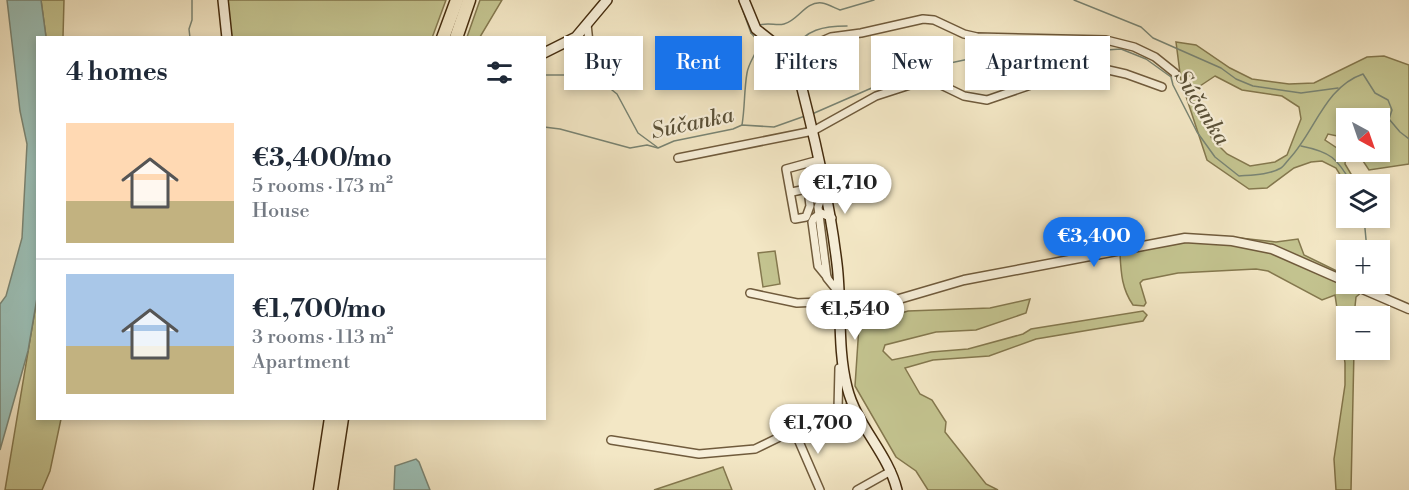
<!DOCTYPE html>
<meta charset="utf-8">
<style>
body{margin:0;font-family:"Libre Bodoni",serif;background:#f6f6f7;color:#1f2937;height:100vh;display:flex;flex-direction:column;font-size:22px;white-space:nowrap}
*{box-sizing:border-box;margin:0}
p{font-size:20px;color:#747a83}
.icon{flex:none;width:33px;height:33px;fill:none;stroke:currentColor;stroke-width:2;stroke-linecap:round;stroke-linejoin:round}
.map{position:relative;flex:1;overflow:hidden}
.sheet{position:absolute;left:36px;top:36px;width:510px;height:384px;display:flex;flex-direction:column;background:#fff;border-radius:0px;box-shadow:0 3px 9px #0003}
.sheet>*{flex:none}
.hud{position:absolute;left:564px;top:36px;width:570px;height:54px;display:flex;gap:12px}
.needle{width:39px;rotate:140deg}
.tools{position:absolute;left:1336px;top:108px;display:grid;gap:12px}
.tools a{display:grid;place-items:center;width:54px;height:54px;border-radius:0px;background:#fff;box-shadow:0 3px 9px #0003;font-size:30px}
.price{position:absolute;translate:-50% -51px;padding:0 14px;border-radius:21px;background:#fff;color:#222;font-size:20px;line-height:39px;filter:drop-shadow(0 2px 3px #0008)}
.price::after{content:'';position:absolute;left:50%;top:36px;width:18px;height:14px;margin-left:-9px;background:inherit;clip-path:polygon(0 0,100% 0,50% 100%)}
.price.active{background:#1a73e8;color:#fff}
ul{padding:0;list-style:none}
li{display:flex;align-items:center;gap:18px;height:150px;padding:0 30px}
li+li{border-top:2px solid #e0e1e3}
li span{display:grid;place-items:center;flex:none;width:168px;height:120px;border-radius:0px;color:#555}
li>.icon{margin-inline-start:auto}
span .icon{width:72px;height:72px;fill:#fffc;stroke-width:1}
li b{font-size:26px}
h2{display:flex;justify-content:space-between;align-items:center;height:72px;padding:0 30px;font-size:26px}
.pill{padding:0 21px;border-radius:0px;background:#fff;box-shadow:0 3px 9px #0003;font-size:21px;line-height:54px}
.pill.active{background:#1a73e8;color:#fff}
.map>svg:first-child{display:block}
.green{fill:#c3c38f;stroke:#84784e;stroke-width:1.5;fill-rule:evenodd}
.water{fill:#9bbfb6;stroke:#798473;stroke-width:1.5}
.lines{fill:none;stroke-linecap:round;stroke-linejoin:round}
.stream{stroke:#798473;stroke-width:1.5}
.minor-casing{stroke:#705b3c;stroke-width:10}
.tertiary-casing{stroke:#705b3c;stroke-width:11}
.secondary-casing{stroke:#452c0e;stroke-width:12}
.motorway-casing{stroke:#452c0e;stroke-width:15}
.minor{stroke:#f7efd9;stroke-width:7}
.tertiary{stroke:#f7efd9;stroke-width:8}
.secondary{stroke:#f7efd9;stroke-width:9}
.motorway{stroke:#f3e7c5;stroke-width:12}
.labels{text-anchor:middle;stroke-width:4.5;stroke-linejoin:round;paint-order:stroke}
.water-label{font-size:22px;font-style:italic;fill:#5a5138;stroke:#f7efd9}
</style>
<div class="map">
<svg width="1409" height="490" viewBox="0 0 1409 490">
<rect width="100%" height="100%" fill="#f3e7c5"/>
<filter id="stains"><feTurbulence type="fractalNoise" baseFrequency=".00333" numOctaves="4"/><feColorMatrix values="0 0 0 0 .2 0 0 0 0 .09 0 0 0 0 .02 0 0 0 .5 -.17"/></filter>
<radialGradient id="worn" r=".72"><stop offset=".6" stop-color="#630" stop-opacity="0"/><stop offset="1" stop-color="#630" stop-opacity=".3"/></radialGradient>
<!-- green -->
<g class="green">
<path d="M41,0h23l-1,37h-17z"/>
<path d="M227,0h219l-14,38 -202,-1z"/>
<path d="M480,0h22l-22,37h-13z"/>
<path d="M1176,42l20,3 34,23 22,11 37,5 25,-1 53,-26 17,-1 25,9v99l-40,6 -12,-18h23v-34h-33v20l-19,-4 -3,6 21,14 -1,10 12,20h-10v2l-11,-18 -14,-7 -11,1 -17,6 -27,20 -18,1 -42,-29 -26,-79zM1215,76l27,14 40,6 17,11 2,12 -14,36 -12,7 -25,4 -23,-12 -15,-15 -12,-27 -5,-20 5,-6z"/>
<path d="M1221,236l55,6 22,-3 6,16 43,21v8h24l-15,13 -2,19h-7v34h7l-3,140h-15l-2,-31 11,-74v-22l-10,-68 -13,5 -54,-29 -12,-2 -78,4 -35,7 -3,3 6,20 -2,3 -11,-1c-11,-16 -12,-31 -13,-51z"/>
<path d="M775,251l5,33 -17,3 -5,-34z"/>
<path d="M37,298l1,120 23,1 -11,52 -8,19h-37z"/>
<path d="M1030,299l-4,14 -50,17 -40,2 -51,13 -2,6 9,9 39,-8 37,-3 55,-15 8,-5 112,-18 4,4 -4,6 -107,18 -47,17 -56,4 -28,8 15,26 12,6 14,22 -1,10 41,52 12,6h-70l-12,-19 -20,-14 -41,-71 4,-60 49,-15 82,-3z"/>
<path d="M723,467l9,23h-78z"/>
</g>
<!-- water -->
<g class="water">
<path d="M7,0h34l5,37 -8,1 -1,260 -9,53 -28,99v-146l6,-8 16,-58 5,-94 -7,-33z"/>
<path d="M416,459l3,3 11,28h-36l1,-24z"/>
</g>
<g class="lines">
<!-- stream -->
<g class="stream">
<path d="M739,0l12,33"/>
<path d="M1074,0l67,27 12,11 68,30 15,11 17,7 48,7 37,-5"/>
<path d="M760,25c9,-3 16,1 24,-1 15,-4 21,-23 38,-21 6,1 13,5 18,7l34,-10"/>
<path d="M190,38l-1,-9 3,-9v-20"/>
<path d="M793,51c11,-22 32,-25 54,-25"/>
<path d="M544,75h38l25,11 10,8 21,39 19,14"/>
<path d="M812,114l78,-34 46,-14 33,-7 152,-10 25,10 25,18 2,8 24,47 18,25 24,19c13,-1 30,-1 42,-8 3,-2 6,-7 9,-10 25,-27 35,-71 73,-84l12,19 13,7 4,10 -3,9 11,13 9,7"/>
<path d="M742,125c3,-18 2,-35 5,-52 2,-12 10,-19 12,-31l-8,-9 2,-2"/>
<path d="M544,127l16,2 70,19 17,-3 11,3 16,-7 59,-12 9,-4 32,2 31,-11"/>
<path d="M1301,146c30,6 36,12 51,38"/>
<path d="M1364,218l3,32"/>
<path d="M1366,284h1"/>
</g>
<defs>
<g id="minor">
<path d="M795,62l18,-17 18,-8 30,-4 62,-14 11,1 30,14 13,3 129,3 28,7 21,10 20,16"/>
<path d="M585,72l4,-29 -2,-19"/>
<path d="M678,158l135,-27 63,-35 37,-12 22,-2 29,14 23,4 76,-26 41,-5 22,5 36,13"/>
<path d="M825,188l-7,19 9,71 13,16"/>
<path d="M808,189l2,17 -4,11 -11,2 -9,-50 33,-9"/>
<path d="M792,192l33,-7"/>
<path d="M827,277l-9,-11 -6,-44 2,-4 7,-5 11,5"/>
<path d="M750,293l47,10 44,-2"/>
<path d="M835,413l3,-4 1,-41h3"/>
<path d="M794,430l26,60"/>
<path d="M611,440l88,14 56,-5 39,-19 59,-24"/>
<path d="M857,490l34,-19"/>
</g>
<g id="tertiary">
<path d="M1351,284l58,25"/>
<path d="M841,316l123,-36 221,-42 47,3 40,8 75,33"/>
</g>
<g id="secondary">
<path d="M223,0l4,38"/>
<path d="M744,0l12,29 33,26 6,7c18,67 34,134 42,202 5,41 0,84 10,123 9,38 41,66 50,103"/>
<path d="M544,53l32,-16 31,-37"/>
</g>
<g id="motorway">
<path d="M443,38l14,-38"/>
<path d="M456,38l13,-38"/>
<path d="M320,490l11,-72"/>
<path d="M331,490l11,-72"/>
</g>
</defs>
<!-- minor casing -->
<use href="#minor" class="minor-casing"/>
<!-- tertiary casing -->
<use href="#tertiary" class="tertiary-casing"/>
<!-- secondary casing -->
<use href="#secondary" class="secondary-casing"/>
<!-- motorway casing -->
<use href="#motorway" class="motorway-casing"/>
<!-- minor -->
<use href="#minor" class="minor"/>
<!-- tertiary -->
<use href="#tertiary" class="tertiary"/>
<!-- secondary -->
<use href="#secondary" class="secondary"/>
<!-- motorway -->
<use href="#motorway" class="motorway"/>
</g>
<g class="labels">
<!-- water labels -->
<g class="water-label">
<text transform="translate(1203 107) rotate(58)" y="8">Súčanka</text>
<text transform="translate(692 122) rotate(-12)" y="8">Súčanka</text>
</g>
</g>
<rect width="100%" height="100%" filter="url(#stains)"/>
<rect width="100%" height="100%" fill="url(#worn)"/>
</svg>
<div class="tools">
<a><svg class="needle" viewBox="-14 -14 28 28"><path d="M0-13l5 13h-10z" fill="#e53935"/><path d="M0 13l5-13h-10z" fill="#747a83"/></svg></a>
<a><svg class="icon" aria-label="layers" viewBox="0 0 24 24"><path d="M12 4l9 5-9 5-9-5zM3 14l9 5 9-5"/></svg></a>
<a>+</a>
<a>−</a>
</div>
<b class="price" style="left:845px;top:215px">€1,710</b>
<b class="price active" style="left:1094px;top:268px">€3,400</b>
<b class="price" style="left:855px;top:341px">€1,540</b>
<b class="price" style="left:818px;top:455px">€1,700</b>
<div class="hud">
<a class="pill">Buy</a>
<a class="pill active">Rent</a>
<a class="pill">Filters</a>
<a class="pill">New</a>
<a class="pill">Apartment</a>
</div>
<section class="sheet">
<h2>4 homes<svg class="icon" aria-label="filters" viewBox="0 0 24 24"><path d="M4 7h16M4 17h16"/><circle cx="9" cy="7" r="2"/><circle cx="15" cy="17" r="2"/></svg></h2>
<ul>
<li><span style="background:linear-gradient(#ffd9b3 65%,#c2b280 0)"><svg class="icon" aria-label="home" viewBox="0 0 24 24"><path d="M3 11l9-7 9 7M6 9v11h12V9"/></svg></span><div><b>€3,400/mo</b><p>5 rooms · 173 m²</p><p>House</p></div></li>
<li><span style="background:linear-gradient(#a9c7e8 60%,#c2b280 0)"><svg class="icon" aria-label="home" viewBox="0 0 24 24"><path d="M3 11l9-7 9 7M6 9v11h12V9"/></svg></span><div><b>€1,700/mo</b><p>3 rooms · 113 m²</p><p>Apartment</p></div></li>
</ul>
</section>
</div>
